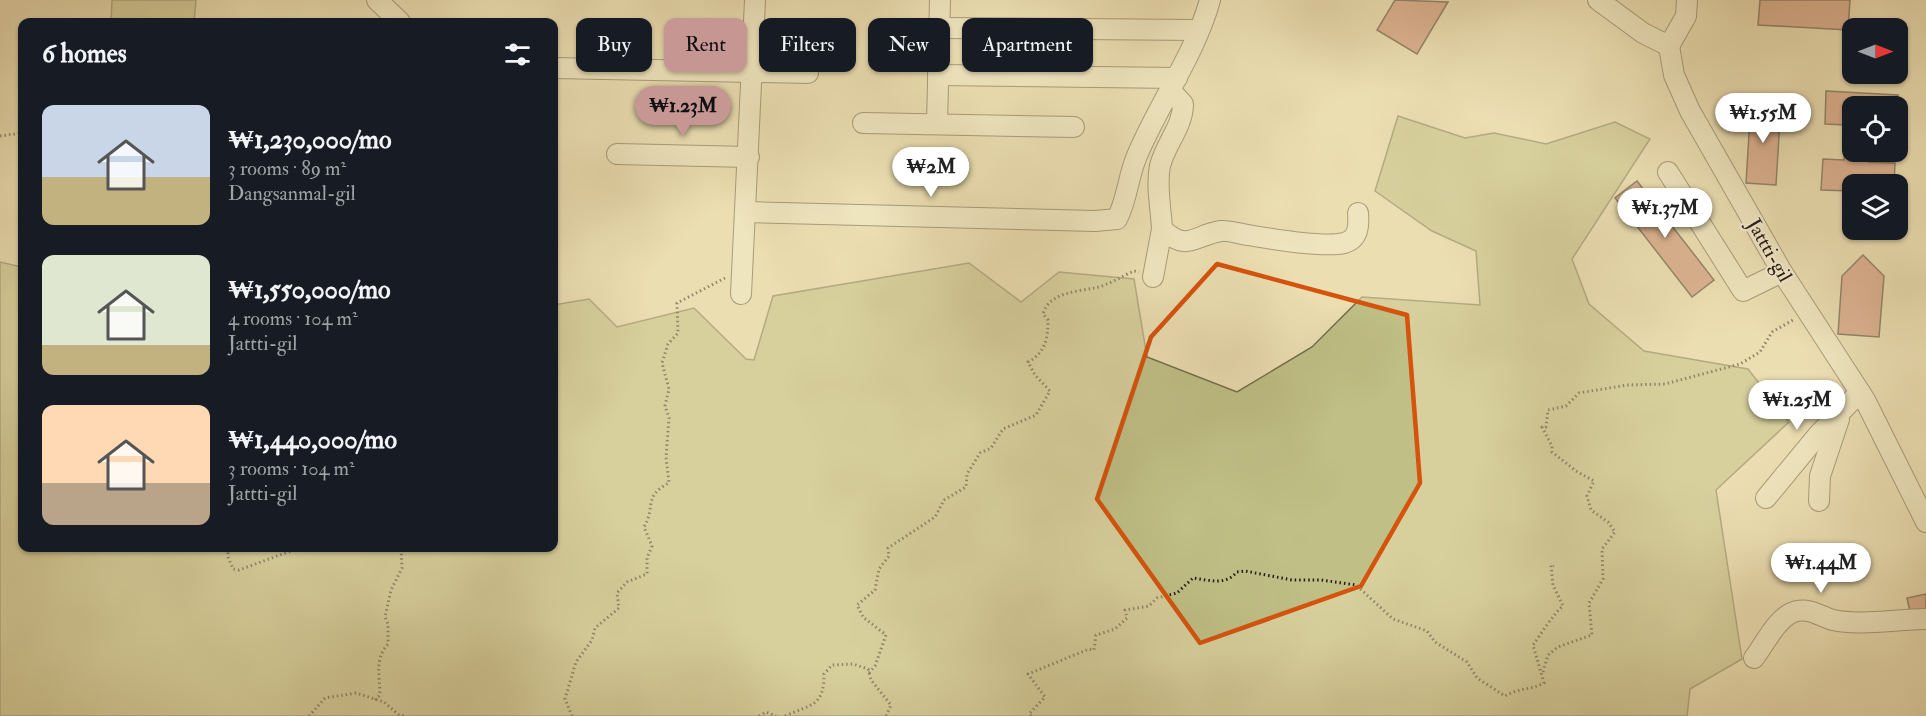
<!DOCTYPE html>
<meta charset="utf-8">
<style>
body{margin:0;font-family:"IM FELL Double Pica",serif;background:#242831;color:#f1f3f6;height:100vh;display:flex;flex-direction:column;font-size:22px;white-space:nowrap}
*{box-sizing:border-box;margin:0}
p{font-size:20px;color:#9ea1a6}
.icon{flex:none;width:33px;height:33px;fill:none;stroke:currentColor;stroke-width:2;stroke-linecap:round;stroke-linejoin:round}
.map{position:relative;flex:1;overflow:hidden}
.details{position:absolute;left:18px;top:18px;width:540px;height:534px;display:flex;flex-direction:column;background:#171b24;border-radius:12px;box-shadow:0 2px 4px #0004}
.details>*{flex:none}
.guide{position:absolute;left:576px;top:18px;width:570px;height:54px;display:flex;gap:12px}
.needle{width:39px;rotate:90deg}
.tools{position:absolute;left:1842px;top:18px;display:grid;gap:12px}
.tools a{display:grid;place-items:center;width:66px;height:66px;border-radius:12px;background:#171b24;box-shadow:0 2px 4px #0004;font-size:30px}
.price{position:absolute;translate:-50% -51px;padding:0 14px;border-radius:21px;background:#fff;color:#222;font-size:20px;line-height:39px;filter:drop-shadow(0 2px 3px #0008)}
.price::after{content:'';position:absolute;left:50%;top:36px;width:18px;height:14px;margin-left:-9px;background:inherit;clip-path:polygon(0 0,100% 0,50% 100%)}
.price.selected{background:#c59692;color:#111}
ul{padding:0;list-style:none}
li{display:flex;align-items:center;gap:18px;height:150px;padding:0 24px}
li span{display:grid;place-items:center;flex:none;width:168px;height:120px;border-radius:12px;color:#555}
li>.icon{margin-inline-start:auto}
span .icon{width:72px;height:72px;fill:#fffc;stroke-width:1}
li b{font-size:26px}
h2{display:flex;justify-content:space-between;align-items:center;height:72px;padding:0 24px;font-size:26px}
.chip{padding:0 21px;border-radius:12px;background:#171b24;box-shadow:0 2px 4px #0004;font-size:21px;line-height:54px}
.chip.selected{background:#c59692;color:#111}
.map>svg:first-child{display:block}
.green{fill:#bfbf86;stroke:#726d4d;stroke-width:1.5}
.building{fill:#ca7f6b;stroke:#261b14;stroke-width:1.5}
.lines{fill:none;stroke-linecap:round;stroke-linejoin:round}
.minor-casing{stroke:#574c3b;stroke-width:22}
.path{stroke:#261b14;stroke-width:3;stroke-dasharray:1.5 3;stroke-linecap:butt}
.minor{stroke:#f2eacc;stroke-width:20}
.marked{fill:none;stroke:#d5530d;stroke-width:4.5;stroke-linejoin:round}
.labels{text-anchor:middle;stroke-width:4.5;stroke-linejoin:round;paint-order:stroke}
.street-label{font-size:20px;fill:#261b14;stroke:#f2eacc}
</style>
<div class="map">
<svg width="1926" height="716" viewBox="0 0 1926 716">
<rect width="100%" height="100%" fill="#ebdeb1"/>
<filter id="stains"><feTurbulence type="fractalNoise" baseFrequency=".00333" numOctaves="4"/><feColorMatrix values="0 0 0 0 .2 0 0 0 0 .09 0 0 0 0 .02 0 0 0 .5 -.17"/></filter>
<radialGradient id="worn" r=".72"><stop offset=".6" stop-color="#630" stop-opacity="0"/><stop offset="1" stop-color="#630" stop-opacity=".3"/></radialGradient>
<!-- green -->
<g class="green">
<path d="M112,0h84l-2,22h-83z"/>
<path d="M1398,116l67,22 29,-5 52,11 69,-22 35,17 -78,120 17,45 55,47 104,18 41,53 -73,68 26,169 -52,30 -3,27h-1687v-454l22,5v281h532v-243l35,-6 28,28 77,-19 52,51 8,1 19,-64 196,-33 52,39 38,-30 75,7 13,78 90,35 75,-45 50,-50 118,8 -4,-54 -44,-20 -57,-40z"/>
</g>
<!-- building -->
<g class="building">
<path d="M1395,0l53,2 -31,52 -40,-24z"/>
<path d="M1760,0h90l-2,30 -90,-5z"/>
<path d="M1826,91l72,4v12l-46,-1v46h18l-1,10 26,1 -1,21h-42v7l-31,-1 2,-31 21,1 2,-35 -21,-1z"/>
<path d="M1751,102l30,2 -5,81 -30,-2z"/>
<path d="M1637,181l77,99 -22,17 -77,-99z"/>
<path d="M1863,255l21,21 -5,61 -41,-3 4,-58z"/>
<path d="M1926,594v19l-15,3 -4,-18z"/>
</g>
<g class="lines">
<defs>
<g id="minor">
<path d="M377,0l23,22"/>
<path d="M1598,0l45,33 26,13 5,29 16,36 92,161 83,128 61,122"/>
<path d="M939,28l260,2"/>
<path d="M1669,46l17,-30 1,-16"/>
<path d="M554,68l254,5"/>
<path d="M938,75l239,3"/>
<path d="M1170,90l13,14c0,23 -18,40 -23,62 -4,20 1,43 2,63 26,24 32,6 59,2 8,-1 19,3 27,4 23,4 75,13 96,8 15,-4 15,-18 14,-30"/>
<path d="M863,123l211,4"/>
<path d="M937,124l3,-124"/>
<path d="M617,154l132,3"/>
<path d="M1668,172l75,119 39,-19"/>
<path d="M746,212l349,9 22,-2c10,-19 11,-41 19,-61 22,-54 58,-101 74,-158"/>
<path d="M1153,277l9,-48"/>
<path d="M741,294l14,-294"/>
<path d="M1766,498l52,-63 42,-43"/>
<path d="M1819,501l1,-25 19,-57"/>
<path d="M1754,658c11,-14 24,-43 43,-47 14,-3 24,6 36,9 27,6 64,-1 93,-1"/>
</g>
</defs>
<!-- minor casing -->
<use href="#minor" class="minor-casing"/>
<!-- path -->
<g class="path">
<path d="M0,136l22,-3"/>
<path d="M228,548v9l5,12 6,1 60,-22"/>
<path d="M1543,672l5,-17 10,-8 34,-12 -3,-32 14,-24 -1,-30 13,-17 -7,-10 -17,-12 -4,-14 7,-15 -18,-10 -24,-19v-6l-10,-19h4l2,-17 18,-4 13,-13 48,-8 38,-1 75,-20 20,-12 12,-20 21,-12"/>
<path d="M869,673l6,-7 11,-31 -23,-18 -6,-12 18,-15 4,-21 10,-13 -1,-8 47,-31 9,-17 22,-13 1,-13 13,-21 11,-5 12,-19 33,-14 14,-24 -15,-16 -7,-13c17,-9 20,-23 20,-42l-5,-6c6,-21 31,-22 51,-26 13,-2 28,-12 40,-17l5,1"/>
<path d="M375,700l5,-5c0,-20 -6,-35 8,-51v-20l-3,-7 6,-27 11,-22 -1,-20"/>
<path d="M309,716l16,-18 31,-5 28,9 15,13 6,1"/>
<path d="M572,716l-7,-17 11,-37 16,-22 3,-12 24,-20 -2,-15 10,-11 20,-8v-16l5,-12 -8,-19c12,-20 -1,-31 25,-44l-3,-26 3,-39 -4,-12 4,-17 -7,-26 6,-19 10,-11 -1,-30 48,-25"/>
<path d="M759,716l7,-4 10,4"/>
<path d="M785,716c26,-12 39,-9 39,-42l8,-9 21,-1 15,5 3,11 20,25 -5,11"/>
<path d="M1031,716l-2,-2 16,-17 -17,-23 61,-25 5,1 2,-15 19,-6 12,-11 -2,-8 24,-4 8,-8 20,-5 16,-15c16,2 32,8 44,-6l8,-1 47,9h29l35,5 37,34 34,12 8,11 32,20 10,16 28,18c13,-8 26,-6 39,-13l-11,-38c8,-11 21,-32 30,-39l-10,-21 -2,-20 3,1"/>
</g>
<!-- minor -->
<use href="#minor" class="minor"/>
</g>
<!-- marked area -->
<path d="M0 0H1926V716H0ZM1217,264l190,51 13,168 -59,103 -161,57 -103,-144 54,-162z" fill="#ebdeb1" fill-opacity=".55" fill-rule="evenodd"/>
<path class="marked" d="M1217,264l190,51 13,168 -59,103 -161,57 -103,-144 54,-162z"/>
<g class="labels">
<!-- street labels -->
<g class="street-label">
<text transform="translate(1770 250) rotate(60)" y="7">Jattti-gil</text>
</g>
</g>
<rect width="100%" height="100%" filter="url(#stains)"/>
<rect width="100%" height="100%" fill="url(#worn)"/>
</svg>
<div class="tools">
<a><svg class="needle" viewBox="-14 -14 28 28"><path d="M0-13l5 13h-10z" fill="#e53935"/><path d="M0 13l5-13h-10z" fill="#9ea1a6"/></svg></a>
<a><svg class="icon" aria-label="locate" viewBox="0 0 24 24"><circle cx="12" cy="12" r="6"/><path d="M12 2v4M12 18v4M2 12h4M18 12h4"/></svg></a>
<a><svg class="icon" aria-label="layers" viewBox="0 0 24 24"><path d="M12 4l9 5-9 5-9-5zM3 14l9 5 9-5"/></svg></a>
</div>
<b class="price selected" style="left:683px;top:137px">₩1.23M</b>
<b class="price" style="left:1763px;top:144px">₩1.55M</b>
<b class="price" style="left:931px;top:198px">₩2M</b>
<b class="price" style="left:1665px;top:239px">₩1.37M</b>
<b class="price" style="left:1797px;top:431px">₩1.25M</b>
<b class="price" style="left:1821px;top:594px">₩1.44M</b>
<div class="guide">
<a class="chip">Buy</a>
<a class="chip selected">Rent</a>
<a class="chip">Filters</a>
<a class="chip">New</a>
<a class="chip">Apartment</a>
</div>
<section class="details">
<h2>6 homes<svg class="icon" aria-label="filters" viewBox="0 0 24 24"><path d="M4 7h16M4 17h16"/><circle cx="9" cy="7" r="2"/><circle cx="15" cy="17" r="2"/></svg></h2>
<ul>
<li><span style="background:linear-gradient(#c9d6e8 60%,#c2b280 0)"><svg class="icon" aria-label="home" viewBox="0 0 24 24"><path d="M3 11l9-7 9 7M6 9v11h12V9"/></svg></span><div><b>₩1,230,000/mo</b><p>3 rooms · 89 m²</p><p>Dangsanmal-gil</p></div></li>
<li><span style="background:linear-gradient(#dfe7d0 75%,#c2b280 0)"><svg class="icon" aria-label="home" viewBox="0 0 24 24"><path d="M3 11l9-7 9 7M6 9v11h12V9"/></svg></span><div><b>₩1,550,000/mo</b><p>4 rooms · 104 m²</p><p>Jattti-gil</p></div></li>
<li><span style="background:linear-gradient(#ffd9b3 65%,#b9a48a 0)"><svg class="icon" aria-label="home" viewBox="0 0 24 24"><path d="M3 11l9-7 9 7M6 9v11h12V9"/></svg></span><div><b>₩1,440,000/mo</b><p>3 rooms · 104 m²</p><p>Jattti-gil</p></div></li>
</ul>
</section>
</div>
